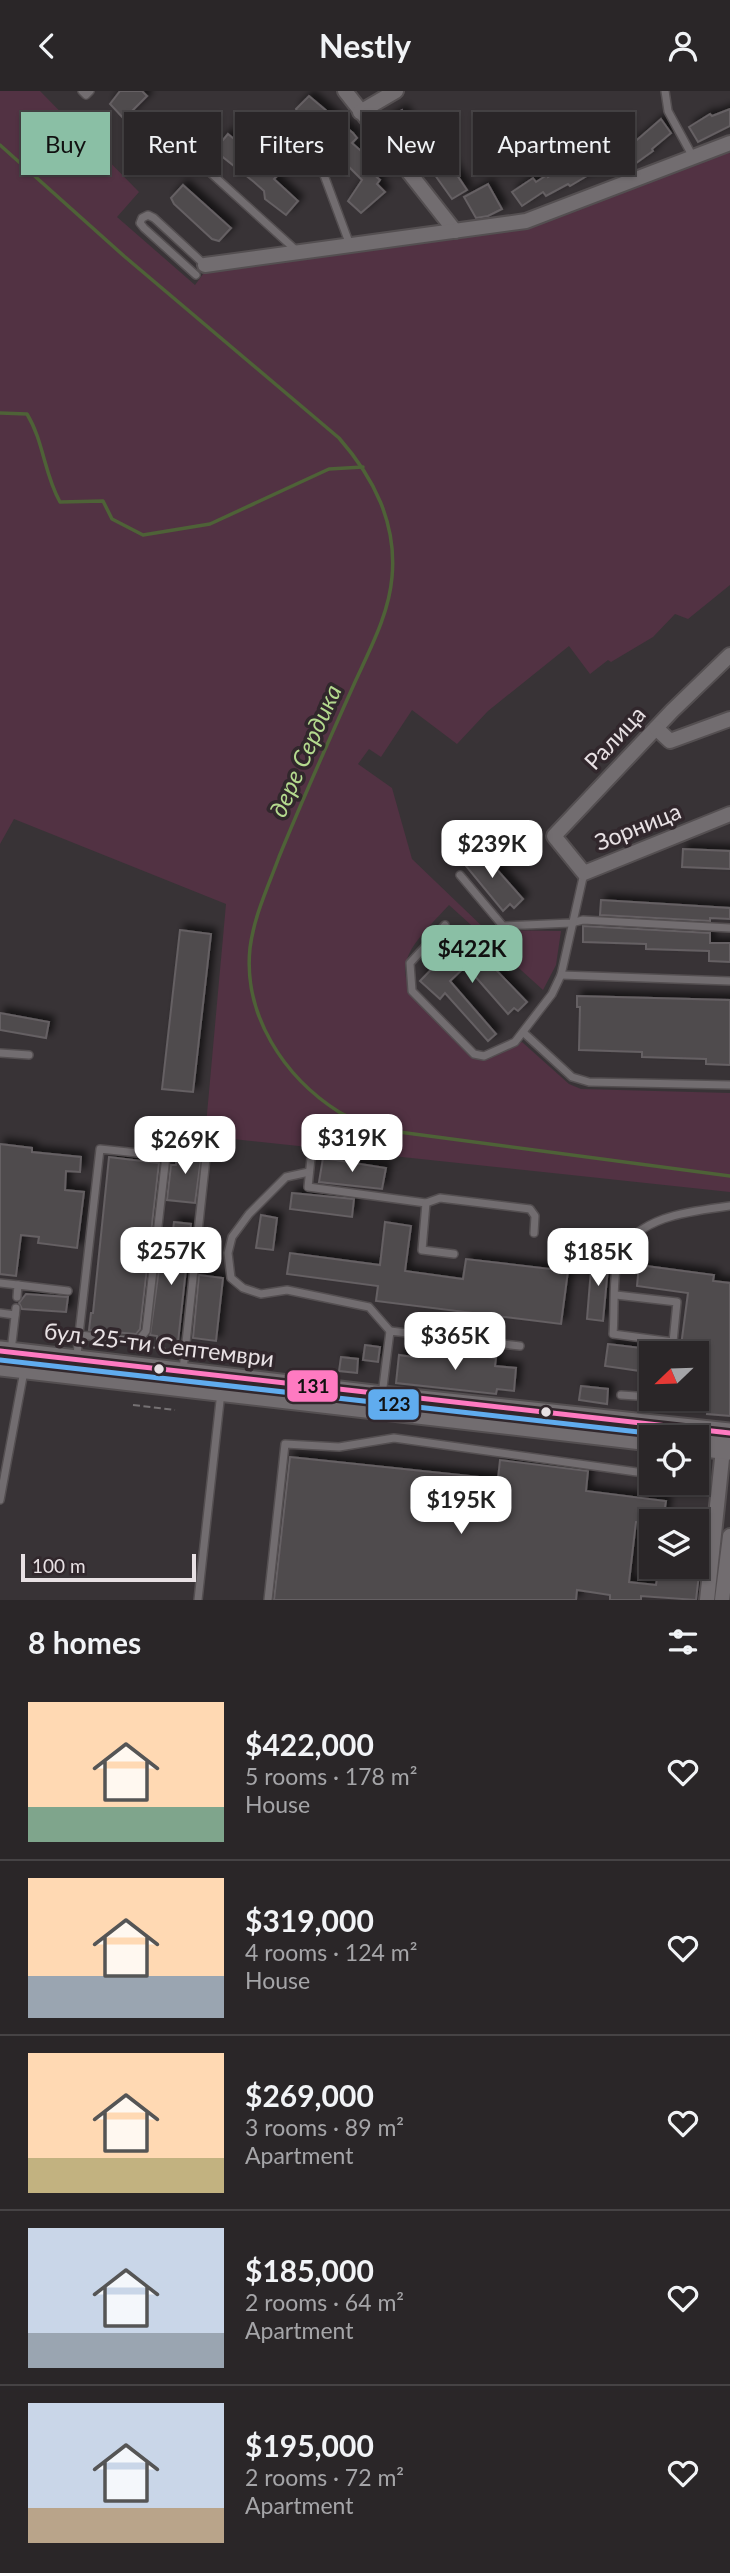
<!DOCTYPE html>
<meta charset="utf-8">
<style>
body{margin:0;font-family:Lato,sans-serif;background:#363234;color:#f1f3f6;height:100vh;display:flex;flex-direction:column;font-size:26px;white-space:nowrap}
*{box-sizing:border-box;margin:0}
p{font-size:23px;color:#a5a5a8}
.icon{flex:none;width:38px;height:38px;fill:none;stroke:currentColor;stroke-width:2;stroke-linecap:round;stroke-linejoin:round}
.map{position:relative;height:1509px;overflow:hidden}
.side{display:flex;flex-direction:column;background:#2a2628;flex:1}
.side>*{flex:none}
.hud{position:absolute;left:21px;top:21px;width:690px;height:63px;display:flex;gap:14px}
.needle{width:46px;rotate:247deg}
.fabs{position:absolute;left:639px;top:1250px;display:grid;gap:14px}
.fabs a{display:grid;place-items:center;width:70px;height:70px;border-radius:0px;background:#2a2628;box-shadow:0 2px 5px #0004,0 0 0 2px #464345;font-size:35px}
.scale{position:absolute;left:21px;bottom:18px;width:175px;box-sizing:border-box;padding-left:7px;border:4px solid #e8e1e4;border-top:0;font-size:19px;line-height:24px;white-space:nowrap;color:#e8e1e4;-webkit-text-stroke:5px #31272c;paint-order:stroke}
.price{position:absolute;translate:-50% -60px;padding:0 16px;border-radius:14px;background:#fff;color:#222;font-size:23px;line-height:46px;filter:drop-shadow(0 2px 4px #0008)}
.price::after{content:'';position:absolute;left:50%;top:42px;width:21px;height:16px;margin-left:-10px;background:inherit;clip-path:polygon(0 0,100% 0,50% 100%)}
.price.active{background:#8abfa5;color:#111}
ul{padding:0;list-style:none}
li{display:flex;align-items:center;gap:21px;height:175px;padding:0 28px}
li+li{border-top:2px solid #464345}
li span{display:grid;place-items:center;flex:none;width:196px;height:140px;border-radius:0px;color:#555}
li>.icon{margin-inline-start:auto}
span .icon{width:84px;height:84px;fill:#fffc;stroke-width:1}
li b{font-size:30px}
h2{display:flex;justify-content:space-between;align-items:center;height:84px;padding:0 28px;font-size:30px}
.pill{padding:0 24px;border-radius:0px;background:#2a2628;box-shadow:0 2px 5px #0004,0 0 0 2px #464345;font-size:24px;line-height:63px}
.pill.active{background:#8abfa5;color:#111}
header{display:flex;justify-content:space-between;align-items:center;height:91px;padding:0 28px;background:#2a2628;font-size:32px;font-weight:700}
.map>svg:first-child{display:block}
.green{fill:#523243}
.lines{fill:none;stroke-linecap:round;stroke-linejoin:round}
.stream{stroke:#4e6237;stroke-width:3.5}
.building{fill:#504b4e;stroke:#656063;stroke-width:2;filter:url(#shadow)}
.service-casing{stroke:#544f51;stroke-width:10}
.minor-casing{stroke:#544f51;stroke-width:18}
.secondary-casing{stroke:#544f51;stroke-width:23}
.path{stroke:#757173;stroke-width:2;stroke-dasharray:7 3.5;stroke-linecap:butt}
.service{stroke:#726d70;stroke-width:7}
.minor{stroke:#726d70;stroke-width:14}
.secondary{stroke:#726d70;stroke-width:19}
.bus-1-casing{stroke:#31272c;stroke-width:10}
.bus-2-casing{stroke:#31272c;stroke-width:10}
.bus-1{stroke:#fe7ac1;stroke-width:5}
.bus-2{stroke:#60acee;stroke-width:5}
.bus-dot{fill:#e8e1e4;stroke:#31272c;stroke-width:2.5}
.labels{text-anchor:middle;stroke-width:7;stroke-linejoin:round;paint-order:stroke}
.street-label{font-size:23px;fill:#e8e1e4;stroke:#31272c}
.water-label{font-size:24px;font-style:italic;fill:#b4da8e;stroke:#31272c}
.line-badge{stroke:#31272c;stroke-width:2.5}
.pale-badge-label{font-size:19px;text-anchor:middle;font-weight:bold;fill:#111}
</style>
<header><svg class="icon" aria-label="back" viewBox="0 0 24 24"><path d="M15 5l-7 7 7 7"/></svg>Nestly<svg class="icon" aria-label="person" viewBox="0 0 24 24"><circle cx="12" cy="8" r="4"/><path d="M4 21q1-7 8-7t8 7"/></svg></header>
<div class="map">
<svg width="730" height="1509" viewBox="0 0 730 1509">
<defs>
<filter id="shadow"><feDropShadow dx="5" dy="-5" stdDeviation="3.5" flood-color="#0009"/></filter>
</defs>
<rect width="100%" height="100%" fill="#383336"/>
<!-- green -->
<path class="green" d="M0,0h40l99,101 -22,25 78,68 11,-15 321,-44 203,-77v436l-42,34 -13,-5 -22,23 -42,25 -3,-2 -18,14 -21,-28 -81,65 -31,33 -45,-34 -31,47 -12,-8 -11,15 34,24 20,71 74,71 75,1 -5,34 -13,25 -94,-85c-45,48 -66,66 -10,119 13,12 25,28 41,36l42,-18 47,42 12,5 149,4v99l-525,-56 21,-232 -212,-85 -14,25z"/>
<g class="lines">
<!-- stream -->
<g class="stream">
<path d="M0,54l124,111 215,182c35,40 58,85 53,139 -3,37 -22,72 -37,105 -26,58 -52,116 -76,175 -11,30 -25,59 -29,91 -7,67 34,129 89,164 13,8 30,12 45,18l346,46"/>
<path d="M0,322l27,1c17,28 17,60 33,88l43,-1 9,18 31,16 67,-11 119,-55 34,-2"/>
</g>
</g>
<!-- building -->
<g class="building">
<path d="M120,0h22l5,5 -23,23 -14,-15z"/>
<path d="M309,5l44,37 4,5 -5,5 24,21 -6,7 10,9 -3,4 8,8 -24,21 -13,-12 14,-21 -18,-18 -1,-8 -44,-39 -3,-6z"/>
<path d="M730,18v17l-32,16 -9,-15 21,-13 2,2z"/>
<path d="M402,19l21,32 5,-3 6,11 5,-2 28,42 -15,9 -30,-42 -2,2 -7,-11 -4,3 -22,-32z"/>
<path d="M661,28l10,14 -19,16 1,2 -21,15 -3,-5 -10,8 -3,-4 -11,7 -3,-5 -32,19 -2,-2 -22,12 -3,-4 -21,14 -10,-14 21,-14 3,4 11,-7 1,2 32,-21 3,4 10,-7 3,5 10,-7 3,4 11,-8 3,5z"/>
<path d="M228,43l50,41 -4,4 24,22 -12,14 -21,-16 -1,-8 -10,-9 -35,-28 -3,-6z"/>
<path d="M488,93l14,25 -14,7 -12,2 -12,-21z"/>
<path d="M183,94l48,43 -12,13 -7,-2 -38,-35 -3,-6z"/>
<path d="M477,756l46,52 -9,9 -4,-4 -7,7 -37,-45 -3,-6z"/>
<path d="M683,758l47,2v18l-48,-2z"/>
<path d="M601,809l129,8v11l-20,-1v3l-110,-6z"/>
<path d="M583,835l127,7v10h20v19l-21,-1v-10l-63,-2v-5l-63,-2z"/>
<path d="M180,839l31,4 -18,158 -31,-3z"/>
<path d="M454,855l6,6 4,-3 6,5 5,-6 52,54 -9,9 -4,-3 -6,6 -42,-48 -16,15 46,53 -8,7 -43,-48 -5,6 -20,-18z"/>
<path d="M577,905l153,4v65l-24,-1v-5l-64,-2v-5l-63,-2 1,-43h-3z"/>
<path d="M0,922l49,9 -3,16 -46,-8z"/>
<path d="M0,1053l32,4v4l49,5 -1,15 -14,-1 -1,19 19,2 -7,56 -39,-5 1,-6 -18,-2 -5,41 -16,-2z"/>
<path d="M178,1057l24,3 -7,52 -28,-3 4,-35h5z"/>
<path d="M109,1066l50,6 -19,166 -4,5 -47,-4 2,-17h2z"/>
<path d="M323,1067l63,10 -4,21 -63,-7z"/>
<path d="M292,1102l62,6 -2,18 -62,-8z"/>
<path d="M261,1124l16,3 -4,32 -17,-2z"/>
<path d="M174,1131l17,2 -13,118 -21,-2v-4l-7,-1 11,-81 9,1z"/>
<path d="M385,1131l26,4 -6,45 58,8 3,-20 102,12 -7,53 -185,-23 2,-15 -91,-12 3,-21 90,12z"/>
<path d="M592,1166h17l-6,64 -16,-2z"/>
<path d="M639,1174l75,10 -1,6 17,2v133l-23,-2 1,-7 -8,-1 2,-16 -6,-1v-36h-7v-6l-8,-1 7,-53 -51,-7z"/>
<path d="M199,1184l24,3 -7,63 -23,-3z"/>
<path d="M26,1203l42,3 -2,15 -44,-3 -3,-6z"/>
<path d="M608,1253l42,5 -3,23 -42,-6z"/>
<path d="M365,1254l15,2 -2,15 -15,-2z"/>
<path d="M414,1258l82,9 -1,8 21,2 -2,23 -17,-2 -1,5 -100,-11 3,-28 14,2z"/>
<path d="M341,1266l17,2 -1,14 -18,-2z"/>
<path d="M581,1295l27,3 -1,15 -28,-4z"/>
<path d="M290,1366l208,22 2,-19 88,11 -2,20 80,10 -3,20 -27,1 -7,60 27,3 3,-18 25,4 1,-5h15l-4,34 -55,-4v4h-31v-5l-33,-5 -1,10h-302z"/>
</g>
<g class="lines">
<defs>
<g id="service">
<path d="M82,0l4,4 4,-4"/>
<path d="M665,0l3,20 25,46"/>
<path d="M278,35l43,41 29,78"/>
<path d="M203,75l95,86"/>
<path d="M196,184l-52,-47 -4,-5 2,-5 6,-3 6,3 51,47"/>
<path d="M460,784l43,51 68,-3 12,-3 147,8"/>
<path d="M445,834l-35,38 2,28 62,63 10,2 31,-14 37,-48 9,-19 23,-102"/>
<path d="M561,884l169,6"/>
<path d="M524,942l48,44 17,5 141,3"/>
<path d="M0,962l29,2"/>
<path d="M311,1067l-3,29 118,16"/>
<path d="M309,1081l-23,5 -37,37 -17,23 -4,16 3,25 12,10 18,6 26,-4 82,17 21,24"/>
<path d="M454,1163l-32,-4 4,-47 14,-5 90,11 5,7 -1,17"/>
<path d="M0,1192l18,2 -1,12"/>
<path d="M18,1194l50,6"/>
<path d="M616,1204l61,7 -4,40"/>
<path d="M0,1222l15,2"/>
<path d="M11,1260l5,-43"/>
<path d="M672,1262l1,-11 -60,-8c2,-21 -1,-63 7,-80 19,-39 74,-43 110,-48"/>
<path d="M77,1268l1,-16 22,-194 66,7 -20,175 -8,10 -59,-6"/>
<path d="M183,1279l23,-212"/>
<path d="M382,1304l8,-64 130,15"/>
<path d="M621,1304l45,3"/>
<path d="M0,1409l24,-129"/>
<path d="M198,1509l23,-208"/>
<path d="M268,1509l17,-156 54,3 55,-9 257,36"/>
</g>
<g id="minor">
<path d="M345,0l110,140"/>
<path d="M360,21l36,-21"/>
<path d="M205,174l321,-44 204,-78"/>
<path d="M730,564l-58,56 -118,125 30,37 146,-59"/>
<path d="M656,637l14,13 60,-22"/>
<path d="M707,1509l17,-160"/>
<path d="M722,1509l8,-64"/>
</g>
<g id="secondary">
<path d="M0,1260l382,45 348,37"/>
<path d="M0,1275l651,75"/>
<path d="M696,1355l34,4"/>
</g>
</defs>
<!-- service casing -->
<use href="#service" class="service-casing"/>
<!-- minor casing -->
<use href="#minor" class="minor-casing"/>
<!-- secondary casing -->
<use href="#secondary" class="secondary-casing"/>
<!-- path -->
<g class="path">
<path d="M148,1256l29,3"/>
<path d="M133,1314l42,5"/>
</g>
<!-- service -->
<use href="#service" class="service"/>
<!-- minor -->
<use href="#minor" class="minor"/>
<!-- secondary -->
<use href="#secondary" class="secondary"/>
<defs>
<path id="bus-1" d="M0,1260l730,82"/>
<path id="bus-2" d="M0,1269l683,77"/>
</defs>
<!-- bus-1 casing -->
<use href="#bus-1" class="bus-1-casing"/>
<!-- bus-2 casing -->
<use href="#bus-2" class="bus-2-casing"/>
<!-- bus-1 -->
<use href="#bus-1" class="bus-1"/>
<!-- bus-2 -->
<use href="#bus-2" class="bus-2"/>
</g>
<!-- markers -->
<g class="bus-dot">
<circle cx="159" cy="1278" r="6"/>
<circle cx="546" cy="1321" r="6"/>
</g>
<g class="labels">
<!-- street labels -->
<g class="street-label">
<text transform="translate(615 647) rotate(-47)" y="8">Ралица</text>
<text transform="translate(638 736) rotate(-22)" y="8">Зорница</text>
<text transform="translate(159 1254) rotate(7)" y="8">бул. 25-ти Септември</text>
</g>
<!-- water labels -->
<g class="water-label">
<text transform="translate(306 660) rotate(-66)" y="8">дере Сердика</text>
</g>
</g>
<g class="line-badge">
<rect x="286" y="1278" width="53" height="34" rx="7" fill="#fe7ac1"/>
<rect x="367" y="1297" width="53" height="33" rx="7" fill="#60acee"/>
</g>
<g class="pale-badge-label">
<text x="313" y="1302">131</text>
<text x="394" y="1320">123</text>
</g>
</svg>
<div class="fabs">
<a><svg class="needle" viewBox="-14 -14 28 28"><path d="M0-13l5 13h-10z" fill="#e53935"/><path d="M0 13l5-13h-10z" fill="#a5a5a8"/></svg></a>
<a><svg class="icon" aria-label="locate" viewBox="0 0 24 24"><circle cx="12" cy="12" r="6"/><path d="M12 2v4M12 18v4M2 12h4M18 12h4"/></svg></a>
<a><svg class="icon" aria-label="layers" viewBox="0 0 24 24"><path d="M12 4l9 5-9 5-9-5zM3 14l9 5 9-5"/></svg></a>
</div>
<div class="scale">100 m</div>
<b class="price" style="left:492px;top:789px">$239K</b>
<b class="price active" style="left:472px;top:894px">$422K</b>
<b class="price" style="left:352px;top:1083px">$319K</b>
<b class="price" style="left:185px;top:1085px">$269K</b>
<b class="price" style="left:171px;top:1196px">$257K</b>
<b class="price" style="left:598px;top:1197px">$185K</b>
<b class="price" style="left:455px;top:1281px">$365K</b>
<b class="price" style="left:461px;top:1445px">$195K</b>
<div class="hud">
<a class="pill active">Buy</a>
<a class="pill">Rent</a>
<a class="pill">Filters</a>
<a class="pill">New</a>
<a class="pill">Apartment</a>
</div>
</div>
<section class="side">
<h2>8 homes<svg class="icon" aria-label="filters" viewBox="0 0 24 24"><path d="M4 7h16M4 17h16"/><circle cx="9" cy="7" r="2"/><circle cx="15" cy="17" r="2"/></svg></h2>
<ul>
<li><span style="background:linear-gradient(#ffd9b3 75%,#7fa58c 0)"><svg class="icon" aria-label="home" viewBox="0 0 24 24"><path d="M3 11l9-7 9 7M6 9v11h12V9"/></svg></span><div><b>$422,000</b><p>5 rooms · 178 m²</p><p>House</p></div><svg class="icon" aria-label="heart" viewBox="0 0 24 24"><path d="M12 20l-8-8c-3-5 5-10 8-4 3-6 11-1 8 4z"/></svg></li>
<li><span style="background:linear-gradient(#ffd9b3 70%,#9aa5b1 0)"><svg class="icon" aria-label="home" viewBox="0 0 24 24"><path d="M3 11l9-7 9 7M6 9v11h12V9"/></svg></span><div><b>$319,000</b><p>4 rooms · 124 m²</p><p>House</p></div><svg class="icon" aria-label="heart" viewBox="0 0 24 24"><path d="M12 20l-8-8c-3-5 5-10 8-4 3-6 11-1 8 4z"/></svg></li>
<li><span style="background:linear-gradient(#ffd9b3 75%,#c2b280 0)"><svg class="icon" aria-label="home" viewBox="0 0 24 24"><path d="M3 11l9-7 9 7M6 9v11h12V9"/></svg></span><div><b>$269,000</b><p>3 rooms · 89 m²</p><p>Apartment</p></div><svg class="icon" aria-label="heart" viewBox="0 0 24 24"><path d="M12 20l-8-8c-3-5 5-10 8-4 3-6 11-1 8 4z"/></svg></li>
<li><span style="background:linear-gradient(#c9d6e8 75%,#9aa5b1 0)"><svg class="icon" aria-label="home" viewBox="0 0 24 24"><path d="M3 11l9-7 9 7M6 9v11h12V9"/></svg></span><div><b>$185,000</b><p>2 rooms · 64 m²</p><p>Apartment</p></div><svg class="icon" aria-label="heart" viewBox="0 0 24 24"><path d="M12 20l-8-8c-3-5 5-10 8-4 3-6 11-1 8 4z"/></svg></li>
<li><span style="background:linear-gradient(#c9d6e8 75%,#b9a48a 0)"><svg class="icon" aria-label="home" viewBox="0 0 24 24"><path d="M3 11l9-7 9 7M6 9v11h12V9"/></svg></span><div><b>$195,000</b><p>2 rooms · 72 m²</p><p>Apartment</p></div><svg class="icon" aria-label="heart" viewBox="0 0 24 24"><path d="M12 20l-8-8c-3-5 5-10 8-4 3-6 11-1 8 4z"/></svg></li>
</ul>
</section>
